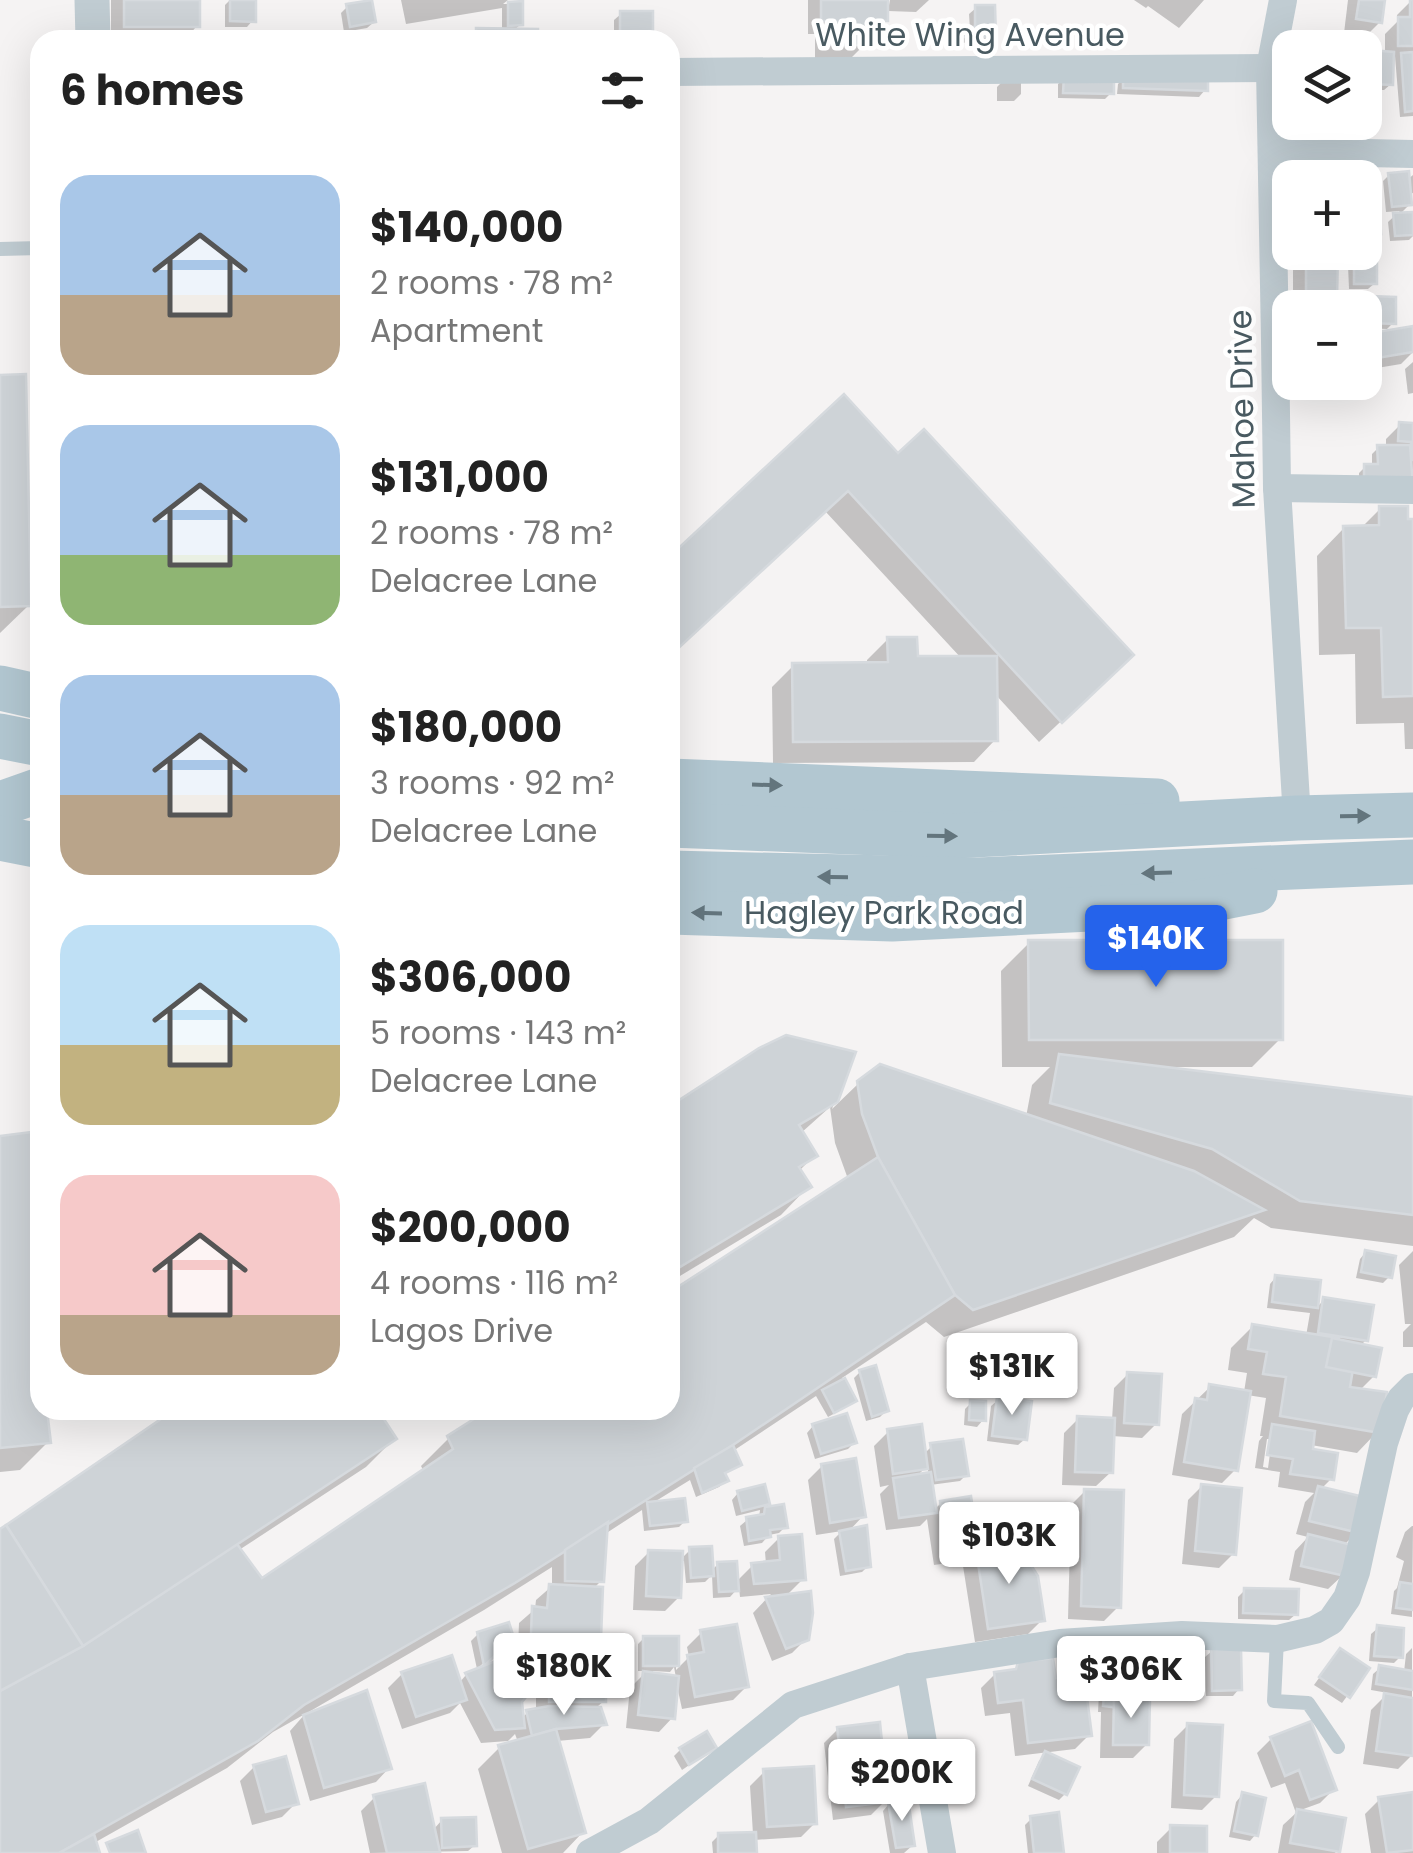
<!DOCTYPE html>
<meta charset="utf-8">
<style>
body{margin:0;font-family:Poppins,sans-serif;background:#f2f2f2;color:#222;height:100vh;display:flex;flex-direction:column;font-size:38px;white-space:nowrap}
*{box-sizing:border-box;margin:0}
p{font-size:32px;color:#767676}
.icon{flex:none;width:55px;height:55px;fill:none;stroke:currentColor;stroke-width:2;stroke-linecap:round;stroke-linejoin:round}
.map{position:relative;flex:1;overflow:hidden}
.panel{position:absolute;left:30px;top:30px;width:650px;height:1390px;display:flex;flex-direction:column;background:#fff;border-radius:30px;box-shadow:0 10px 40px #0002}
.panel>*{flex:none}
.controls{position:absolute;left:1272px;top:30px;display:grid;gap:20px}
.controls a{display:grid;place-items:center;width:110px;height:110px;border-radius:20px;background:#fff;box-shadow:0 10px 40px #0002;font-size:50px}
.price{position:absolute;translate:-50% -85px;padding:0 22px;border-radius:10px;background:#fff;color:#222;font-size:32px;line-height:65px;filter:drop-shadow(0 2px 5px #0008)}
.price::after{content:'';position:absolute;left:50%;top:60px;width:30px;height:22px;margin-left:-15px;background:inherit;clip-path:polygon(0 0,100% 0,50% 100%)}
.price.on{background:#2563eb;color:#fff}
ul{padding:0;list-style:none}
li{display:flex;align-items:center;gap:30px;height:250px;padding:0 30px}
li span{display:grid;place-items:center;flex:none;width:280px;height:200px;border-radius:30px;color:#555}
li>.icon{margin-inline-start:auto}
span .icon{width:120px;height:120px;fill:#fffc;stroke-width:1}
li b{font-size:42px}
h2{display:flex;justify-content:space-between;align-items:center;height:120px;padding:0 30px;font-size:42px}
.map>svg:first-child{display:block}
.shadow{fill:#0003;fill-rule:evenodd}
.building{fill:#ced3d7;stroke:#d6dade;stroke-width:2.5}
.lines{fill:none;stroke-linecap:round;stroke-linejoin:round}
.service{stroke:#c0ccd2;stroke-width:14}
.minor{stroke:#c0ccd2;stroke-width:28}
.tertiary{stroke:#c0ccd2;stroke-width:35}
.primary{stroke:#b2c7d1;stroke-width:45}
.oneway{fill:#63757d}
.labels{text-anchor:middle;stroke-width:9;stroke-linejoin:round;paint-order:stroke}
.street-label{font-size:32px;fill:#495a61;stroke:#fff}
</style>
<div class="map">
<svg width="1413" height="1853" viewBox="0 0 1413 1853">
<rect width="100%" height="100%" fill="#f5f3f3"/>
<!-- shadow -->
<g class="shadow">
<path d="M111,0h86v26l-13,14h-73z"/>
<path d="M230,0h23v20l-6,7h-22v-22z"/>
<path d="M401,0h107l-5,4h17l1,20 -8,7 23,9h-65l6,-9h25v-23l-96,16z"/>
<path d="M808,0h78v20l-14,14h-6l-1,10 -14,14h-36v-24h-7z"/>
<path d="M890,0h39l-13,12 -28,-1z"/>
<path d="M1134,0h70l-25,28 -31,-22 -2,2z"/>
<path d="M1348,0h35l-3,22 -14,14 -22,-3z"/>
<path d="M1411,1h2v115l-13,1 -5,-61h-4v28l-7,6h-19v-31l6,-6 14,1v-20l12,-12v-7z"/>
<path d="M347,7l27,15 -7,6 -23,4 -3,-19z"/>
<path d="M976,8l18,28 -6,6 -33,1v-7l6,-6h9l-1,-16z"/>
<path d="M621,14l29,22 -4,4h-32v-20z"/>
<path d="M1065,78l46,15 -6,6 -47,-1v-14z"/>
<path d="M1124,78l81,12 -6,7 -82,-3 1,-10z"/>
<path d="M1004,80l17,1v13l-7,7h-17v-14z"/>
<path d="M1389,175l18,5 6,-5v18l-4,1 1,10 -12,12 15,-2v22l-4,4 -19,1 -2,-19 12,-11 -14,1 -3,-31z"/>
<path d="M1305,252h31l-1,48 -8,8h-34v-44z"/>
<path d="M1355,259l20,24 -7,6h-19l-1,-24z"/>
<path d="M1370,298l23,25 -6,6 -22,-1 -1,-23z"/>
<path d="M1365,336l48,2v14l-12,12 -36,6z"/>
<path d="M1413,362v31l-5,1 -3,-25z"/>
<path d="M0,377l29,228 -29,28z"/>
<path d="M844,398l265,278 -70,66 -44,-48v46l-21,22 -201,1 -1,-76 21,-21 74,-1v-5l21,-21 27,20h47l-137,-148 -155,143v-95z"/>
<path d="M1400,425h13v67h-54v-19l6,-6h7v-13l6,-6h8v-9z"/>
<path d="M1380,509l26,12h7v228h-8l-1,-26 -48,1 -1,-70 -36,1 -2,-99 27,-28h17z"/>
<path d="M1029,943l251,96 -28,28h-78v4l239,28v147l-142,-18 -17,-10 -20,19 -290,100 -18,-15 -84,56 12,22 -6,6 -20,11 -12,-21 -83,55 6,13 -16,11 3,6 -7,6 -23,10 -6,-17 -39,24 34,17 -6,6 -35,4 -2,-21 -37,24 -4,47 -8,8 5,49 -17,17 23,46 -6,5 6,18 -14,14 -33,3 26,91 -20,21h-61l-24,-84 21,-21 19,-6 -3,-8 -7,7 -27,2 -21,-40 -10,10 -48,16 -14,-41 14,-14 57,9 7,-8 53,26 2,18 7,-7 8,-1v-42l14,-14h23v-4l-55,-3 1,-25 16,-14 1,-9 16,-14v-19l-68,43 -177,103 82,55 -13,14 -66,19 -20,-70 15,-17 -32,18 -46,36 -133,75 3,10h-97v-321l178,-122h197l19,29 -28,28 -127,83 22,31 163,-109 -3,-6 28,-28 43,-28h178v-115l178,-116 -13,-36 -5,-36 -29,26 14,22 -16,16 9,16 -27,28 -111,67v-173l182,-55 -20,55 27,-26 167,34 6,-32 18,-18h-48l-1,-96z"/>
<path d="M40,1134v276h5l3,32 -28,28 -20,2v-333z"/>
<path d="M1413,1251v96h-10v-15l8,-8h-6l-6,-59z"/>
<path d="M1366,1252l23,25 -6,6 -27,-5 4,-19z"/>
<path d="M1276,1277l42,5 -2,26 8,-8 42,40 -6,6 14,30 -15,15 19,40 -21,22 -46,-8 -1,7 21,27 -10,10 36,43 -13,13 -1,30 -15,14 -39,-9 6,-29 13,-14 -12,-3 9,-32 9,-9 -36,-6 2,-15 -25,-4 4,-27 4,-5h-3l6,-38 -19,-3 -11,74 -14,14 -50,-8 10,-61 28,-27 34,5 3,-19 -19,-3 3,-22 21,-21 54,9 4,-23 -43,-5 3,-24zM1267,1439h5l-4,29 -5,-1z"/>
<path d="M860,1372l26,39 -6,6 -14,4 -12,-43z"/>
<path d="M1128,1374l28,50 -14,14 -30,-2 -1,36 -15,14 -34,-1 2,-52 14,-14 34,1 2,-32z"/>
<path d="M998,1400l27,39 -7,6 -31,-4 4,-35z"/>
<path d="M971,1403l12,17 -6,7 -13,-2 1,-16z"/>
<path d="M813,1426l41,17 -6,6 -33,10 -8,-26z"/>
<path d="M888,1432l36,22 8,-8 34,29 -6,6 -30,4 4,25 7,-7 35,44 -6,6 46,-7 26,74 -14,14 -53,8 -12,-76 6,-6 -35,5 -7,-46 -7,7 -34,4 -6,-36 9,-9 -9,2 -6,-41zM927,1466l2,9 -13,2z"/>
<path d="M822,1466l41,50 -15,16 20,34 -6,6 -22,4 -6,-37 8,-8 -26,4 -8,-55z"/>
<path d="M1202,1486l31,68 -14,14 -37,-4 6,-64z"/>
<path d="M763,1487l6,22 16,18 -6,6 -10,2 -7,8 -18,3 -4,-20 7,-6 12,-2 1,-8 -24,6 -4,-16 6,-7z"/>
<path d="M1085,1491l33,116 -14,14 -36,-2 3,-114z"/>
<path d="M1412,1526h1l-1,91 -21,-3 3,-23 3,-3 7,-27 -8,-4 9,-25z"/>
<path d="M779,1538l24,41 -17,17 21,42 -15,15 -20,8 -19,-48 18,-19 -31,3 -1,-10 -9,10 -17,1 -1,-23 -7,7 -19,1 -2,-22h-3l-2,36 -14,14 -32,-1 2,-44 14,-14 32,7 9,-9 21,21 7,-7 18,18 17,-17 13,-1 -1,-12z"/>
<path d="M1245,1590l51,24 -7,6 -51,-1v-22z"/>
<path d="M1378,1628l22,29 -6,6 -25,-2 2,-27z"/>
<path d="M701,1633l46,53 -14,14 -51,9 -5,-23 -4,31 -14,15 -33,-4 4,-40 17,-17h-9v-27l6,-6h32v32l13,-13 -2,-10zM674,1667l2,11 -23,-3v-4l17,1z"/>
<path d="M478,1634l33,3 -34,32 -6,-28z"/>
<path d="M1412,1648v107l-14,14 -35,-5 8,-54 17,-17 -17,-3 2,-16 7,-6 24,4 2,-18z"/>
<path d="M1212,1651l27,38 -6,7h-27l-1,-39z"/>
<path d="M1334,1657l33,12 -25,34 -28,-18z"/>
<path d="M1019,1664l34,17 36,54 -14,14 -60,7 -5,-43 -25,3 -4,-28 14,-14 16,-1z"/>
<path d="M1106,1687l20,12 21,45 -14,14h-33l1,-46h-3l1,-19z"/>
<path d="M1188,1725l28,71 -14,14 -31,-2 3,-69z"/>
<path d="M838,1729l47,72 -14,14 -38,5 -9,-77z"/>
<path d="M1271,1739l63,50 -14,14 -22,8 39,39 -2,3h-57l5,-28 13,-12 -11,-30 -14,5 -14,-35z"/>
<path d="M714,1748l-32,22 -8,-14 6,-6z"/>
<path d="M1045,1754l20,40 -6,6 -31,-14 11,-25z"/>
<path d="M254,1767l42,36 -14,14 -30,8 -12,-44z"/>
<path d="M764,1772l51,51 -14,14 -47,3 1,13h-42l-1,-11 7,-7 34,-1 -3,-48z"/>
<path d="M1413,1794v59h-42l-6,-39 14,-14z"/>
<path d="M1242,1795l14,39 -6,7 -21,-4 7,-35z"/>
<path d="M375,1797l58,33 9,-10 33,25 -7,6 -98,2 -9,-42z"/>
<path d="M889,1804l24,41 -9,8h-14l-7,-42z"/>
<path d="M1032,1818l29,35h-33l-3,-28z"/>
<path d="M1171,1828l33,25h-47v-11z"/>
</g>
<!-- building -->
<g class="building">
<rect x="124" y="0" width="76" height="27"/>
<path d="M230,0h26v22l-26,-1z"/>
<path d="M372,0l4,22 -26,5 -4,-23z"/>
<path d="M821,0h67v21h-20v24h-40v-24h-7z"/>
<path d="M1359,0h26l-3,23 -26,-4z"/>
<path d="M1410,0h3v46h-15v-29h12z"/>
<path d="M523,1v24l-15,1v-24z"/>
<path d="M975,5h20l1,32h-35l-1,-10h15z"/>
<path d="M620,11h33v26l-33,-1z"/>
<path d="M476,28l62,1v11h-62z"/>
<path d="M1370,50l24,2 -1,33 -24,-1z"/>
<path d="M1413,52v59l-8,1 -4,-59z"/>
<path d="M1064,75l50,2v17l-51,-1z"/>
<path d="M1123,75l85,3v13l-85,-3z"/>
<path d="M1409,171l3,34 -20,2 -4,-34z"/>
<path d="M1378,172l3,62h-16v-56h-67l-1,-2z"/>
<path d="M1413,212v23l-18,1 -2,-23z"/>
<path d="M1306,252h32l-1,49 -31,-1z"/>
<rect x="1354" y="256" width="23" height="28"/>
<path d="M1369,296l27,1v27l-28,-1z"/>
<path d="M1413,326v26l-48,8v-26z"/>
<path d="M26,374l5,232 -31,1v-232z"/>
<path d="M844,394l54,59 26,-24 210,226 -72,68 -214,-232 -178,165v-100z"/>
<path d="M1399,422l14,1v37h-2v-18l-13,-1z"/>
<path d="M1377,445h33l3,42h-49v-23h14z"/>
<path d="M1379,506h29v13h5v177l-30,1 -2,-69h-35l-3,-102 36,-1z"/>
<path d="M887,637h30l1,19h79l1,85 -205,1 -1,-79 96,-1z"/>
<path d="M1028,940h255v100h-254z"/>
<path d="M786,1035l70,17 -18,50 -39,23 19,31 -19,11 13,20 -132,80 -10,-17v-144l89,-58z"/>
<path d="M1059,1054l354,43v118l-113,-14 -88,-52 -162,-46z"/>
<path d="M880,1064l314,107 71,39 -292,100 -18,-15 -77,-138 -16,-43 -5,-33z"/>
<path d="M40,1131v279h7l4,33 -51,5v-312z"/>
<path d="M878,1157l77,138 -222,150 -218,138 -211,122 -46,36 -199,112h-59v-162l83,-45 154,-102 25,34 191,-129 -6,-13 41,-26h182v-118z"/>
<path d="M1365,1250l31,6 -4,22 -31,-6z"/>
<path d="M1275,1275l46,5 -3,28 -46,-6z"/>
<path d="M1323,1297l51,8 -6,36 -50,-8z"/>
<path d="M1252,1324l87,14 -4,22 19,3 -4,24 37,5 -7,41 -100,-17 6,-39 -23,-3 4,-22 -19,-3z"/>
<path d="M1332,1338l50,10 -6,29 -50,-10z"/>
<path d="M876,1365l13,46 -17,6 -13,-47z"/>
<path d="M1127,1372l35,2 -3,51 -35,-2z"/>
<path d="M845,1378l12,23 -23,12 -12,-23z"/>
<path d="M1209,1384l42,7 -13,80 -54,-9 11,-64 12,2z"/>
<path d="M997,1397l35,4 -5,39 -35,-4z"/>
<path d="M970,1400l16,1v20l-17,-1z"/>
<path d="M174,1410h204l19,29 -314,207 -77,-121z"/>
<path d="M847,1413l10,30 -36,11 -9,-30z"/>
<path d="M1077,1416l38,2 -2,55 -38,-1z"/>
<path d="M922,1424l6,45 -35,5 -6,-45z"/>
<path d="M1272,1424l43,7 -2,18 25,4 -4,27 -44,-6 3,-15 -26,-4z"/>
<path d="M963,1439l6,37 -33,4 -6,-37z"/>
<path d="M733,1445l9,20 -17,8 4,8 -27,12 -8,-25z"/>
<path d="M856,1458l10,59 -36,6 -9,-59z"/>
<path d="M931,1472l6,41 -38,5 -6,-40z"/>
<path d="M765,1484l5,20 -28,7 -5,-20z"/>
<path d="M1201,1484l41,4 -6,67 -41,-4z"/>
<path d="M1318,1486l50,12 -9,35 -50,-12z"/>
<path d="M1084,1489l40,1 -3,118 -40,-2z"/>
<path d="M971,1496l8,52 -31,4 -8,-51z"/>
<path d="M685,1498l3,24 -38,4 -3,-24z"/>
<path d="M784,1504l4,24 -18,2 1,7 -22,4 -3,-24 18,-3 1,-7z"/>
<path d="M608,1522l-4,60 -39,-1v-31z"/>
<path d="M6,1525l77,121 -83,45v-162z"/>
<path d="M867,1525l4,42 -25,4 -7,-40z"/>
<path d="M802,1534l4,46 -52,4 -3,-21 29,-3 -2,-24z"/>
<path d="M1308,1534l44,11 -7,31 -44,-10z"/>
<path d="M1017,1543l21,33 7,45 -57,8 -12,-79z"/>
<path d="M712,1546l2,30 -23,2 -2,-31z"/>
<path d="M648,1550l35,1 -2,47 -35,-2z"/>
<path d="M737,1561l2,30 -20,1 -2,-30z"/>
<path d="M1400,1582l13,2v26l-17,-2z"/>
<path d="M549,1584l54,3 -2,52 -70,-5 1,-28 15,2z"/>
<path d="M1244,1588l55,1 -1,26 -55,-2z"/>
<path d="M811,1591l2,22 -4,27 -23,9 -21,-52z"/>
<path d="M509,1622l5,16 -30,28 -7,-34z"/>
<path d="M737,1624l12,63 -54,10 -8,-42 17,-3 -4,-22z"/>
<path d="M1377,1625l27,3 -1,30 -29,-2z"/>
<rect x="643" y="1636" width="36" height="30"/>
<path d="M1340,1648l30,20 -20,30 -31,-21z"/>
<path d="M1211,1649h30l1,41 -30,1z"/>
<rect x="549" y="1653" width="57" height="49"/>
<path d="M452,1655l15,45 -51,17 -15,-45z"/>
<path d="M511,1655l20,36 -9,11 3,26 -30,2 -30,-57z"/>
<path d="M1053,1658l3,20 28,-4 8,62 -64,7 -5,-43 -25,3 -4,-31 22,-3 2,-7z"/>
<path d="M1379,1665l34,6v19l-37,-6z"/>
<path d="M643,1671l36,5 -4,43 -37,-4z"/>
<path d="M1105,1684l24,2 -2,23 -24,-3z"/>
<path d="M367,1690l25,79 -68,19 -21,-73z"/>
<path d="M1384,1693l29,5v58l-37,-5z"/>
<path d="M1114,1696l36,2 -1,47h-36z"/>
<path d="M549,1706l52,1 6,18 -51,4 -24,7 -6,-26z"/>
<path d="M1311,1721l26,69 -27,10 -11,-30 -14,6 -15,-39z"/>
<path d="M880,1722l8,80 -42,5 -9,-80z"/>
<path d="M1187,1723l36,2 -4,72 -35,-2z"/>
<path d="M556,1729l30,104 -58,16 -30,-104z"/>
<path d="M707,1731l10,17 -28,17 -10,-17z"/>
<path d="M1045,1751l35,16 -13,28 -35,-16z"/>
<path d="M286,1756l13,48 -33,8 -13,-47z"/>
<path d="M814,1766l3,58 -50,3 -4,-58z"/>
<path d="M425,1783l15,69 -53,1 -14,-58z"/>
<path d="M1242,1792l24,6 -8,38 -24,-5z"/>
<path d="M1413,1792v58l-26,3 -9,-56z"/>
<path d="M908,1799l7,47 -19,2 -8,-46z"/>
<path d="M1297,1809l49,9 -6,34 -50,-9z"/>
<path d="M1059,1812l5,41h-30l-4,-37z"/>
<path d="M476,1817l1,29 -35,2 -1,-30z"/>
<path d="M1170,1825l37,1v27h-37z"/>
<path d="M138,1830l8,23h-36l-4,-10z"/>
<path d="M756,1832l1,21h-39v-20z"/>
<path d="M94,1834l6,19h-41z"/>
</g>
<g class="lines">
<!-- service -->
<g class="service">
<path d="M0,249l40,-1"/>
<path d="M1277,1639l-3,62 34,2 30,44"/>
</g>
<!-- minor -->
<g class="minor">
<path d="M1283,0l-13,68 5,272 2,148 20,330"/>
<path d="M670,72l600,-4"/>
<path d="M1273,151l140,3"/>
<path d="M1277,488l136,2"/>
<path d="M910,1667l32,186"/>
<path d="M590,1853l59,-32 144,-116 117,-38 150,-24 122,-8 95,4 38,-9 16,-9 16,-23 9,-26 28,-129 11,-33 6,-11 12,-12"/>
</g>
<!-- tertiary -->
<path class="tertiary" d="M92,0l1,40"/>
<!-- primary -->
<g class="primary">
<path d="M0,688l40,9"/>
<path d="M0,736l40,8"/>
<path d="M670,781l487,20"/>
<path d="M0,804l40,-14"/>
<path d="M670,825l284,11 343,-18 116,-3"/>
<path d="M0,838l40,8"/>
<path d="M670,873l308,7 435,-18"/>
<path d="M670,912l222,7 297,-15 66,-13"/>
</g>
</g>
<!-- one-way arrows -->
<defs><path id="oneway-solid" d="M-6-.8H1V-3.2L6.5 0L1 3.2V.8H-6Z" transform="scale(2.5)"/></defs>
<g class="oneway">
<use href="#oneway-solid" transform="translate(767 785) rotate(2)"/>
<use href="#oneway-solid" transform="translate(1355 816) rotate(-1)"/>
<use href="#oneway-solid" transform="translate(942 836) rotate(1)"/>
<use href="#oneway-solid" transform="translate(1157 873) rotate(178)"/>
<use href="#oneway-solid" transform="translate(833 877) rotate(-179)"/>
<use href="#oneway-solid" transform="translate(707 913) rotate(-178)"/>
</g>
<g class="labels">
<!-- street labels -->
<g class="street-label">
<text x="970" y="46">White Wing Avenue</text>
<text transform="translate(1242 409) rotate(-91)" y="11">Mahoe Drive</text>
<text x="884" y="924">Hagley Park Road</text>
</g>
</g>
</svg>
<div class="controls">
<a><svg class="icon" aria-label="layers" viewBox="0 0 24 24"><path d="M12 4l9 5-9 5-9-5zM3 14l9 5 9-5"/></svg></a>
<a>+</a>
<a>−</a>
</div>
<b class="price on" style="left:1156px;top:990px">$140K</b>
<b class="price" style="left:1012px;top:1418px">$131K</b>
<b class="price" style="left:1009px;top:1587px">$103K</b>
<b class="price" style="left:564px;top:1718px">$180K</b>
<b class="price" style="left:1131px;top:1721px">$306K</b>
<b class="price" style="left:902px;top:1824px">$200K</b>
<section class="panel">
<h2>6 homes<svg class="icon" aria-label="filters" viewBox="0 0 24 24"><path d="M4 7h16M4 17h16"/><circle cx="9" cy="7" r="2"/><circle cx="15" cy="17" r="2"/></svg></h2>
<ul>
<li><span style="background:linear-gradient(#a9c7e8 60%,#b9a48a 0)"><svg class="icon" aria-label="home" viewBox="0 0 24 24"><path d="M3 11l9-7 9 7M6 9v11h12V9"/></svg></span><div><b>$140,000</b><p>2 rooms · 78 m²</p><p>Apartment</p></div></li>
<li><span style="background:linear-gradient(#a9c7e8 65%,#8fb573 0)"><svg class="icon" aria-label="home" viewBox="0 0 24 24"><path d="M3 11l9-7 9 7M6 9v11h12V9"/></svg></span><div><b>$131,000</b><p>2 rooms · 78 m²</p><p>Delacree Lane</p></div></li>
<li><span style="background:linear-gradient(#a9c7e8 60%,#b9a48a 0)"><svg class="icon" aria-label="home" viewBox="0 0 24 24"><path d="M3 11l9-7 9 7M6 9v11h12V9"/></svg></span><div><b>$180,000</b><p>3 rooms · 92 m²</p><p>Delacree Lane</p></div></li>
<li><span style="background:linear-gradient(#bfe0f5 60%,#c2b280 0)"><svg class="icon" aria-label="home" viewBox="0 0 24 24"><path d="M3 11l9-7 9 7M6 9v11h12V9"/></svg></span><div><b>$306,000</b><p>5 rooms · 143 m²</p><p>Delacree Lane</p></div></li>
<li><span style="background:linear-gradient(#f6c9c9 70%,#b9a48a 0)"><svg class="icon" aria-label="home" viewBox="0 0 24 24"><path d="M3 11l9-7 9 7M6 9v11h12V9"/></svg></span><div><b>$200,000</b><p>4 rooms · 116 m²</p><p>Lagos Drive</p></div></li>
</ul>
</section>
</div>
